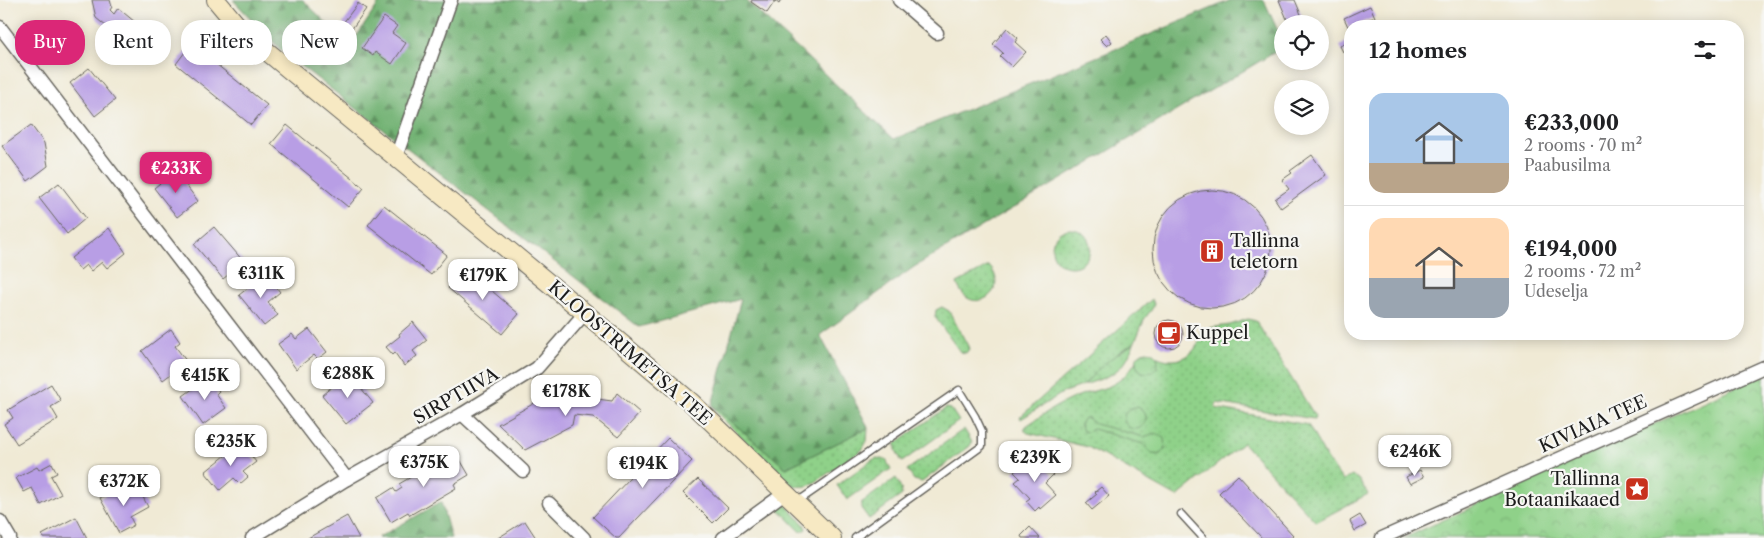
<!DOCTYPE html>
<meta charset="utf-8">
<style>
body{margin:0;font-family:"Libre Caslon Text",serif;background:#f2f2f2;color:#202124;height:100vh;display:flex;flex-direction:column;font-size:19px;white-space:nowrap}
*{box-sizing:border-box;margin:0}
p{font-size:16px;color:#757577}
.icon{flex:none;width:28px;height:28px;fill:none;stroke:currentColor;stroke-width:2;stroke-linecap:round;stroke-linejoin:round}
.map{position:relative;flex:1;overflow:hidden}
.details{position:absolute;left:1344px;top:20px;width:400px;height:320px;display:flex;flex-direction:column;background:#fff;border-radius:20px;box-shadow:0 2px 12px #0003}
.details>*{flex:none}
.hud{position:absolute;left:15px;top:20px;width:475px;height:45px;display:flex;gap:10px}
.buttons{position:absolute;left:1274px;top:15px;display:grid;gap:10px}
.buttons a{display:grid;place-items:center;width:55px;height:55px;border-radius:50%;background:#fff;box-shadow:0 2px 12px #0003;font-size:25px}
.price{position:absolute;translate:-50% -42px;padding:0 11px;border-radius:10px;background:#fff;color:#222;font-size:16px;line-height:32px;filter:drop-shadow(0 1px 2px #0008)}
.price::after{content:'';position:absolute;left:50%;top:30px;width:15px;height:11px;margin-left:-8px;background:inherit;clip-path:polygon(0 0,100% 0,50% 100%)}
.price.active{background:#db2777;color:#fff}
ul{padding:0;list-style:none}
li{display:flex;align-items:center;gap:15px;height:125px;padding:0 25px}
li+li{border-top:1px solid #e0e0e0}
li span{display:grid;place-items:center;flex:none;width:140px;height:100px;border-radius:15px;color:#555}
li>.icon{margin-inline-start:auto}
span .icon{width:60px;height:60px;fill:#fffc;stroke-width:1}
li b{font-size:21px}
h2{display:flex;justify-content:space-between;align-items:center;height:60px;padding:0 25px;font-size:21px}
.pill{padding:0 18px;border-radius:20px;background:#fff;box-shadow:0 2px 12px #0003;font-size:18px;line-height:45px}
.pill.active{background:#db2777;color:#fff}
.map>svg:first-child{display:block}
.grass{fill:url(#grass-dots);stroke:#567652}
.forest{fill:url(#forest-firs);stroke:#486848}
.park{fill:url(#park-crowns);stroke:#567652}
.building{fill:#b89ee5}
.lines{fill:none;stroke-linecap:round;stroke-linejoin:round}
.lane-casing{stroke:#66645d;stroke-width:9}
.street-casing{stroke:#66645d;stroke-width:15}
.secondary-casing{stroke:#66645d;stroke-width:20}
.lane{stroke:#fff;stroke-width:6}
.street{stroke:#fff;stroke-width:12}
.secondary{stroke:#f7e9c3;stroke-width:18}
.labels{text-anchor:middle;stroke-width:4.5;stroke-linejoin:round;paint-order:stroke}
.poi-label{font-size:18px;fill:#1c1c1c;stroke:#f6f6f2;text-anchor:start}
.street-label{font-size:18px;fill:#1c1c1c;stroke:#f6f6f2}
</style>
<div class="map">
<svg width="1764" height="538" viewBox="0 0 1764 538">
<defs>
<pattern id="grass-dots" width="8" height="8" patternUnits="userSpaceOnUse" patternTransform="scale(1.25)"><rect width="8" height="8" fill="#8fd189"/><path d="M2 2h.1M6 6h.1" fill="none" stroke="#7bb376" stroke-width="1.8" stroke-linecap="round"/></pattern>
<pattern id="forest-firs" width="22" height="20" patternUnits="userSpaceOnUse" patternTransform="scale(1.25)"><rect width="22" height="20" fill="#73b375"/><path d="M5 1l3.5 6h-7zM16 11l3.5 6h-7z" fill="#5e915f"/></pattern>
<pattern id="park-crowns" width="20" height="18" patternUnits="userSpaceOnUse" patternTransform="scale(1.25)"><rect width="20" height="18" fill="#8fd189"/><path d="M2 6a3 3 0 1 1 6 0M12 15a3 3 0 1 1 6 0" fill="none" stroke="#7bb376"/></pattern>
</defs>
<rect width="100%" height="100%" fill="#f6f6f2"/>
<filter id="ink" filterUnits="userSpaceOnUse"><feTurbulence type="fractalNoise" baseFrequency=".02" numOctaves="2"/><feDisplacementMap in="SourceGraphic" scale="10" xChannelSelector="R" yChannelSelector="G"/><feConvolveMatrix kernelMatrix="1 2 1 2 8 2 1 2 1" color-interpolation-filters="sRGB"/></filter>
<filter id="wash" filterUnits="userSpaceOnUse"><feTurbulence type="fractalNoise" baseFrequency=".0096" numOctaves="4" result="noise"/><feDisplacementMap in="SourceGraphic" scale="20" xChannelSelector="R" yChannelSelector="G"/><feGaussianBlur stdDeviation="1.12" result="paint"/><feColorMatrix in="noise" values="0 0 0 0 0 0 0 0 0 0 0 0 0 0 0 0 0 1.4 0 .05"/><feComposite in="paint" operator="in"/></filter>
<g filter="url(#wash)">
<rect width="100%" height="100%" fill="#f0ead5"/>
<!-- grass -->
<g class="grass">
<circle cx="1071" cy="248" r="19"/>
<path d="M989,266c24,25 -20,54 -32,17z"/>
<path d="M1152,299l2,5 -2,5 -7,9 -11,26 -12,6 -23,19 -15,16 -20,7 -43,27 -1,-2z"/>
<path d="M942,307l7,4 19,35 1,3 -3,4 -6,-1 -25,-35 1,-7z"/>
<path d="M1248,319l8,2 59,95 -1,3 -97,-16 -2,5 93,17 18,32 17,24 8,-5 7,3 10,15 -52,28 -73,-79 -66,54 -89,-50 -60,-14 -4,-3 2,-4c14,-9 27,-19 43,-26 31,-15 46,-6 67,-39 0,8 6,13 14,11l7,-6v-8l-3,-3c22,13 47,0 47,-26l29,-4z"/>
<path d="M712,405l74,63 82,-40 -1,13 -5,9 -48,33c-8,5 -16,4 -25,1l-73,-72z"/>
<path d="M946,408l5,1 8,12 -57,41 -6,-12v-7z"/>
<path d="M964,429l8,13 -2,4 -48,36 -8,-2 -7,-10z"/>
<path d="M877,458l9,2 5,9 -44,31 -10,-15 35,-25z"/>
<path d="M896,478l5,10 1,7 -33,24 -8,-11v-5z"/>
<path d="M782,504l4,1 18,19 2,5 -5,3 -25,-26z"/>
</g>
<!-- forest -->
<g class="forest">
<path d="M233,0h70l47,46 31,-46h365l148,139 212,-86 125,-53h33l18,40v8l-368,219 -94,68 46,88 2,5 -82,40 -74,-63 29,-106 -102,28 -356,-275z"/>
<path d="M441,502l10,36h-73l1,-1z"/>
</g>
<!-- park -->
<g class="park">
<path d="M1134,344c-11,28 -23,32 -50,41 14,-17 30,-31 50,-41z"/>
<circle cx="1147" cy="362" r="11"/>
<path d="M1764,374v164h-360z"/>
<circle cx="1135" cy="418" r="11"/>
<path d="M1084,418h4l7,6 49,13c8,-3 14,-6 20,1l1,12 -6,5 -7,-1 -9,-10 -50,-15 -6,3 -4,-1 -3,-7z"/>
</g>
<g id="blocks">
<!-- building -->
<g class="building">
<path d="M92,0h18l2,7 -2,3 4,4 4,-6 46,38 -14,16 -54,-44z"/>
<path d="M752,0h29l-2,4 -4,-3 -8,12 -16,-11z"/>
<path d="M1279,0h16l10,24h-16z"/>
<path d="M358,3l8,6 -15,21 -8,-7z"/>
<path d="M1370,6l5,11 -21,9h-4v5l-6,-13z"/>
<path d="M384,17l13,9 -5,7 14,10 -14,21 -17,-12 -2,4 -11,-8z"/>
<path d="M1007,28l11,10 -3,4 11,10 -14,15 -12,-11 3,-3 -10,-9z"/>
<path d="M1106,34l6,8 -5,4 -7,-7z"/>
<path d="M1350,40v9l-7,3 -3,-6z"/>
<path d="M191,44l76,61 -16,20 -75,-61z"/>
<path d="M89,68l26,32 -20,16 -25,-33z"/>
<path d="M31,125l13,18 4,23 -20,15 -26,-35z"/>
<path d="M287,125l77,63 -16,19 -77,-63z"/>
<path d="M1312,155l14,20 -45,33 -6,-9 14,-10 -7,-9 10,-7 -2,-2z"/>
<path d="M175,171l23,30 -21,16 -23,-29z"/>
<path d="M59,183l27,35 -19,16 -28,-36z"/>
<circle cx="1212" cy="249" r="59"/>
<path d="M384,205l63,50 -16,20 -63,-50z"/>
<path d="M214,227l30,35 -21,17 -29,-35z"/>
<path d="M109,228l17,25 -19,15 -5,-6 -11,9 -5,-6 -6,5 -9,-12z"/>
<path d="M465,268l54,46 -17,20 -54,-46z"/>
<path d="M266,274l14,18 -12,10 10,13 -14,11 -25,-31z"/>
<circle cx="1169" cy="334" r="14"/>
<path d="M413,322l14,18 -14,11 4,5 -13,10 -9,-13 -2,2 -7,-8 14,-11 -1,-2z"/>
<path d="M171,329l9,13 -5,4 12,16 -24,18 -21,-29z"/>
<path d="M309,329l18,23 -9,7 -4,-4 -18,14 -18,-25 14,-10 4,5z"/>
<path d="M349,373l24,30 -27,21 -24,-29z"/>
<path d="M209,377l10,14 -3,3 10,14 -23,17 -20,-29z"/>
<path d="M51,384l10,17 -10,6 7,12 -41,25 -13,-20 9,-6 -5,-8z"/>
<path d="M552,393l60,8 5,-8 23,20 -22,24 -25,-20 -19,-2 -2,10 -47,25 -27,-26z"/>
<path d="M668,438l24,23 -73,77h-3l-23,-21z"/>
<path d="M241,443l15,19 -13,10 5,5 -8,7 -6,-6 -14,12 -15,-18z"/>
<path d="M455,451l14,24 -15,9 2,4 -46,27 -2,-3 -17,10 -14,-24 16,-10 3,4 6,-4 -3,-4 19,-11 2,4 7,-4 -3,-4 10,-5 2,4 6,-4 -2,-4z"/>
<path d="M1029,458l5,6 5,-5 14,16 -8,8 11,12 -16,14 -1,-2 -4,4 -9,-10 4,-3 -15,-16 5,-4 -6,-6z"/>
<path d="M52,463l5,10 -6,3 10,18 -20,11 -9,-17 -8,4 -8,-14 21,-11 2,3z"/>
<path d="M1420,470l4,7 -14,7 -4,-7z"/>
<path d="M1238,475l55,60 -3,3h-28l-43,-45z"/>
<path d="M698,479l30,29 -15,15 -30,-30z"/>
<path d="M138,487l10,20 -18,10 4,8 -15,8 -19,-35 16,-9 4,8z"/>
<path d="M1101,487l8,9 -17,14 -6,-7 11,-9 -2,-2z"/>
<path d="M1360,515l6,10 -11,6 -5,-10z"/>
<path d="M347,516l12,22h-51z"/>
<path d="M76,517l11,21h-43l-2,-3z"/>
<path d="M525,521l11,17h-38z"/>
<path d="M1030,527l10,11h-18l-1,-2z"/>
</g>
</g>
</g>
<g filter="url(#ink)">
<use href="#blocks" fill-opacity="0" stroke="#66645d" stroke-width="1"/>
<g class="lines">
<defs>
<g id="lane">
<path d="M797,502l162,-112 16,26 7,15v15l-127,92"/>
<path d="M1181,514l22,24"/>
</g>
<g id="street">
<path d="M899,0l38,33"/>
<path d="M0,27l347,452"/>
<path d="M396,157l55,-157"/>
<path d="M462,414l61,57"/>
<path d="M549,503l35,35"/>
<path d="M0,521l10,17"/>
<path d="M252,538l95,-59 115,-65 75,-46 48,-55"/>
<path d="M723,538l63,-46"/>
<path d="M1382,538l382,-171"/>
</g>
<path id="secondary" d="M216,0l25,30 344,283 107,90 140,135"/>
</defs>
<!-- lane casing -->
<use href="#lane" class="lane-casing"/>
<!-- street casing -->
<use href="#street" class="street-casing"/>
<!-- secondary casing -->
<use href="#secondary" class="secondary-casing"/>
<!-- lane -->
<use href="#lane" class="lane"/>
<!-- street -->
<use href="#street" class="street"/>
<!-- secondary -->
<use href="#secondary" class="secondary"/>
</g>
</g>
<!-- icons -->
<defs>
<symbol id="building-square" viewBox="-11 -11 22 22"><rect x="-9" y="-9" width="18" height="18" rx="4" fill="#c8321e" stroke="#f6f6f2"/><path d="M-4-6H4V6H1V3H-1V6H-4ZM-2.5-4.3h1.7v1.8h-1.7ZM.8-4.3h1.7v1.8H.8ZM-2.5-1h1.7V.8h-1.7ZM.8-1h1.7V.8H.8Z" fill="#fff"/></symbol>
<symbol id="cafe-square" viewBox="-11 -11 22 22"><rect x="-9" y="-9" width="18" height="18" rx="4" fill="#c8321e" stroke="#f6f6f2"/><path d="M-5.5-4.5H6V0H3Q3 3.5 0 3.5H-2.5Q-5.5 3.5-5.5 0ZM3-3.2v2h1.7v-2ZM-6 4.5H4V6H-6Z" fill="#fff"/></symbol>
<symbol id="sight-square" viewBox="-11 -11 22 22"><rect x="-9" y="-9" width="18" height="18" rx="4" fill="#c8321e" stroke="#f6f6f2"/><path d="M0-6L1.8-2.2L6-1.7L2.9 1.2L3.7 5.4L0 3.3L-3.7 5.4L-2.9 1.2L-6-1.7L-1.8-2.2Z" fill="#fff"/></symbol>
</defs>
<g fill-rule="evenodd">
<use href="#building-square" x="1198" y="237" width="28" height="28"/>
<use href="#cafe-square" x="1155" y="319" width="28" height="28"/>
<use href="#sight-square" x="1623" y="475" width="28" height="28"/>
</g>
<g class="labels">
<!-- poi labels -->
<g class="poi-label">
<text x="1230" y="247">Tallinna<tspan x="1230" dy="21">teletorn</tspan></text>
<text x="1186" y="339">Kuppel</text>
<text x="1620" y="485" text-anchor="end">Tallinna<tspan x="1620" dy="21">Botaanikaaed</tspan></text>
</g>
<!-- street labels -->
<g class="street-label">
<text transform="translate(630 353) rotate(41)" y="6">KLOOSTRIMETSA TEE</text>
<text transform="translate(456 396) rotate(-30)" y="6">SIRPTIIVA</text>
<text transform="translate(1593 424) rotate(-24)" y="6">KIVIAIA TEE</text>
</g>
</g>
</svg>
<div class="buttons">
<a><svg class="icon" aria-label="locate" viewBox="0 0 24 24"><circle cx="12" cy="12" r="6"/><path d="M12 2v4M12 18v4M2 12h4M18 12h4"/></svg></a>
<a><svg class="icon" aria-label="layers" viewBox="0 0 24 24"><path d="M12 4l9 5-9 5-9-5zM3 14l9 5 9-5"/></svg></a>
</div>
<b class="price active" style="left:176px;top:194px">€233K</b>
<b class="price" style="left:261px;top:299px">€311K</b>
<b class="price" style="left:483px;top:301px">€179K</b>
<b class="price" style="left:348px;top:399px">€288K</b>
<b class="price" style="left:205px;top:401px">€415K</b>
<b class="price" style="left:566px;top:417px">€178K</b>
<b class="price" style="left:231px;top:467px">€235K</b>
<b class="price" style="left:1415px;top:477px">€246K</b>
<b class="price" style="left:1035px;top:483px">€239K</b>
<b class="price" style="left:424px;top:488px">€375K</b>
<b class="price" style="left:643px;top:489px">€194K</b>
<b class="price" style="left:124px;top:507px">€372K</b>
<div class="hud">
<a class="pill active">Buy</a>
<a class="pill">Rent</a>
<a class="pill">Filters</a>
<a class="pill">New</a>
</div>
<section class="details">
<h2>12 homes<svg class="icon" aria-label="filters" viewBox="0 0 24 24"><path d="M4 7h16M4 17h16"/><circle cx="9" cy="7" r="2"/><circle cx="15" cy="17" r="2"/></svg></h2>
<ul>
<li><span style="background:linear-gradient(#a9c7e8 70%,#b9a48a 0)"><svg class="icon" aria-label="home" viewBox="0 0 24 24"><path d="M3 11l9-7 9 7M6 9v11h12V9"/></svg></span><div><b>€233,000</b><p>2 rooms · 70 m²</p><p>Paabusilma</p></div></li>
<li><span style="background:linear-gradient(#ffd9b3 60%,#9aa5b1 0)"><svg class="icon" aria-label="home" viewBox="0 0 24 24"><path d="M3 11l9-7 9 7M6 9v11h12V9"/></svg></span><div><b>€194,000</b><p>2 rooms · 72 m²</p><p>Udeselja</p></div></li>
</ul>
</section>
</div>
